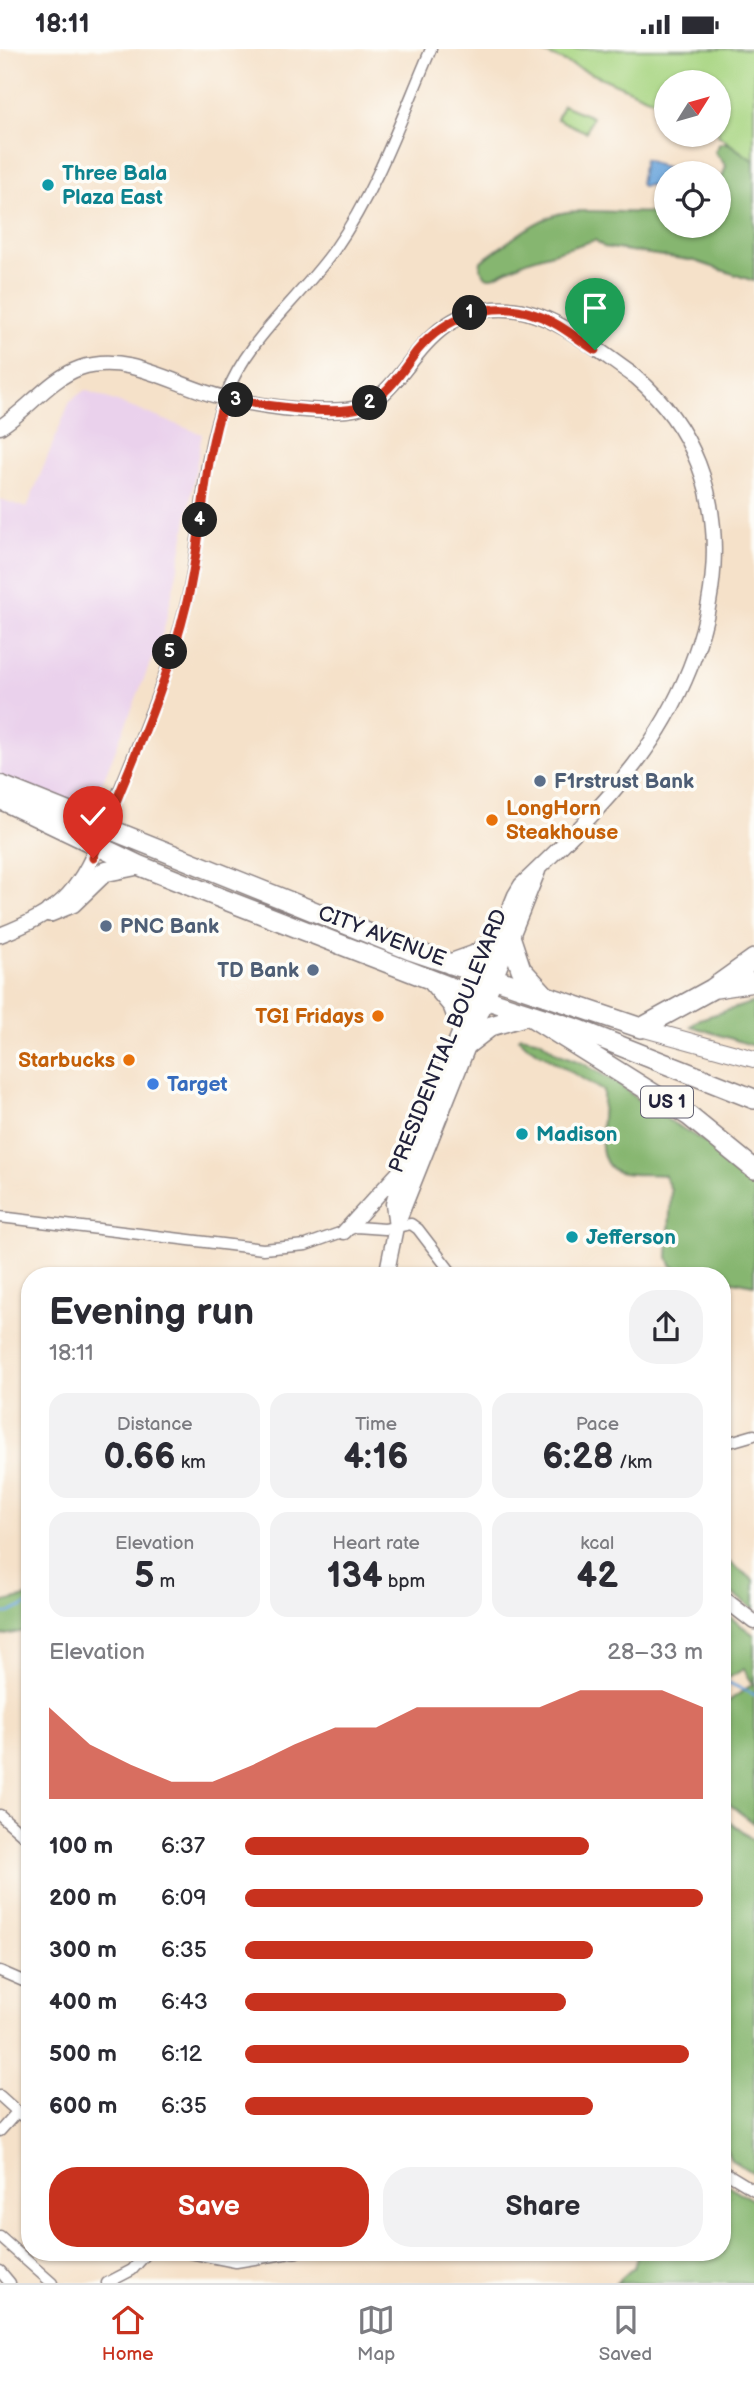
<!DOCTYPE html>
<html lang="en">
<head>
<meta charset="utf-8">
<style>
  :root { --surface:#fff; --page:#f2f2f3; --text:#2b2b33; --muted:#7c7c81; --line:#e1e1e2; --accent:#c8321e }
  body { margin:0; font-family:"Balsamiq Sans",sans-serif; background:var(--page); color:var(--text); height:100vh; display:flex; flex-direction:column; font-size:26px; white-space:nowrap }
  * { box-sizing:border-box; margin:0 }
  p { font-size:23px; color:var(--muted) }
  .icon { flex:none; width:38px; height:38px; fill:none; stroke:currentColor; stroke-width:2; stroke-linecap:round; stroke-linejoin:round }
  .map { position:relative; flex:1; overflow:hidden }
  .panel { position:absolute; left:21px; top:1218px; width:710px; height:994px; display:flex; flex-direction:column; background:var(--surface); border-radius:28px; box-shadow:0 2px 5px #0004 }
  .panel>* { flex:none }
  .needle { width:46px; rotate:53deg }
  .controls { position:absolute; left:654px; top:21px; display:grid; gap:14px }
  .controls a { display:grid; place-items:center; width:77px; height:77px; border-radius:50%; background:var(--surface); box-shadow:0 2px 5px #0004; font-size:35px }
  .pin { position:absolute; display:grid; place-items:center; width:60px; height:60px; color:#fff; margin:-72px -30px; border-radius:50% 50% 50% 0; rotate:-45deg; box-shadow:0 0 7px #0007 }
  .pin .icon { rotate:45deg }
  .km { position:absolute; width:35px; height:35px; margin:-18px; border-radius:50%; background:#222; color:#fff; font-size:19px; line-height:35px; text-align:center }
  .round { display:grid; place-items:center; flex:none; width:74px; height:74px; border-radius:28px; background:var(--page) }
  .head { display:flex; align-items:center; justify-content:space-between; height:119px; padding:0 28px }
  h1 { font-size:38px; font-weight:800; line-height:52px }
  .figures { display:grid; grid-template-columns:repeat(3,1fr); gap:10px; height:119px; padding:7px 28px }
  .figures div { display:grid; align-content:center; border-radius:18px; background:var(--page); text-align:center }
  .figures b { font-size:35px; font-weight:800 }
  .figures small { font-size:19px; font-weight:400 }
  .figures p { font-size:19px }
  .chart { height:196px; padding:14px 28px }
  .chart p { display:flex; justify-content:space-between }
  .chart svg { width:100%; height:126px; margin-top:7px; fill:var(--accent); opacity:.7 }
  .action { display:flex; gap:14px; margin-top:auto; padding:14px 28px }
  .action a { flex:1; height:80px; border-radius:28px; background:var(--accent); color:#fff; font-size:28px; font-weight:800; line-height:80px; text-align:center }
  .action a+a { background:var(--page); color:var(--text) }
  ul { padding:0 28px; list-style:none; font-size:23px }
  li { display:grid; grid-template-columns:112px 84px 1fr; align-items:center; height:52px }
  li i { height:18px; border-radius:9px; background:var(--accent) }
  .status { display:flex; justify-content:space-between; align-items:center; height:49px; padding:0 35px; background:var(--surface); direction:ltr }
  .status svg { height:19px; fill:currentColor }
  .dock { display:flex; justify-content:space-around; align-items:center; height:98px; border-top:2px solid var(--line); background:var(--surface); font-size:19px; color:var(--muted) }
  .dock a { display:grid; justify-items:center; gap:4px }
  .dock .active { color:var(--accent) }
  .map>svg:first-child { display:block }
</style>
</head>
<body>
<div class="status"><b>18:11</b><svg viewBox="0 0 49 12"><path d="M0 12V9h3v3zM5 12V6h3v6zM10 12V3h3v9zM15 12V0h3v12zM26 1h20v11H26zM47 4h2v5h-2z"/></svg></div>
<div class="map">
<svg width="754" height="2234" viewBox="0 0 754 2234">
  <rect width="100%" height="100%" fill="#fdfcf7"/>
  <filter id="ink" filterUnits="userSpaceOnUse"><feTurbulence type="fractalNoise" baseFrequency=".0143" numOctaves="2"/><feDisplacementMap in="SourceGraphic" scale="14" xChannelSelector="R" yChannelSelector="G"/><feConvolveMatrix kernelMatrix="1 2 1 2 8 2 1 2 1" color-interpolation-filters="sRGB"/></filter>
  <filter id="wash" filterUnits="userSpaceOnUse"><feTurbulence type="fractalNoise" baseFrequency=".00686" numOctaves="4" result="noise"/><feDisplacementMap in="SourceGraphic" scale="28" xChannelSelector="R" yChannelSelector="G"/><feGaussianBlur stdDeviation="1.57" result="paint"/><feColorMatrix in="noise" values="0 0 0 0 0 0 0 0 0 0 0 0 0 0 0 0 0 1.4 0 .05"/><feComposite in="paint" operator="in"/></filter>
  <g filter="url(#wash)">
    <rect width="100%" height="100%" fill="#f5e1c9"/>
    <!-- built -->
    <path fill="#ead1ec" d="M 85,341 L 202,385 L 180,510 L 164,580 L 90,764 L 0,728 L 0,450 L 27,459 L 70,352 Z"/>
    <!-- green -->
    <path fill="#a8d582" stroke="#657c5e" stroke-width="2" d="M 535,0 L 754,0 L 754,113 L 718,86 L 719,33 L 667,33 L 667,57 Z
      M 563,56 L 592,68 L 586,83 L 557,70 Z"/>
    <!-- forest -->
    <path fill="#86b670" stroke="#546c56" stroke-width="2" d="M 720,94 L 728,94 L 754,112 L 754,232 L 695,212 L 604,198 L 595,191 L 526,212 L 493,228 L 486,228 L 480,219 L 481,212 C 506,196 537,167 567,163 C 599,159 634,167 666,162 L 667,177 L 719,177 L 719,137 L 726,117 L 715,103 Z
      M 754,953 L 754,997 L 691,977 L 700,970 Z
      M 521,987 L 540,991 L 557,1004 L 582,1014 L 622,1037 L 645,1057 L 710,1096 L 754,1133 L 754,1236 L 723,1230 L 723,1227 L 679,1221 L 671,1216 L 668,1208 L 671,1141 L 664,1126 C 649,1124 633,1127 619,1123 C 591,1116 605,1062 603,1042 L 526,996 L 519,989 Z
      M 723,1509 L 754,1531 L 754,1560 L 723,1538 Z
      M 30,1547 L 30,1581 L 0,1587 L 0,1554 Z
      M 723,1563 L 754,1586 L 754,1775 L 723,1750 L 723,1656 L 753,1635 L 744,1620 L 723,1632 Z
      M 723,1767 L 754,1792 L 754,2124 L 731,2111 C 720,2092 731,2082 723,2059 Z
      M 723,2133 L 754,2152 L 754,2234 L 616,2234 L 634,2218 L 639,2203 L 723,2203 Z"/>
    <!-- water -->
    <path fill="#6ba5db" stroke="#46648b" stroke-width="2" d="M 644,110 L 668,120 L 662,130 L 666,139 L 659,143 L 651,136 L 642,137 L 640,135 Z"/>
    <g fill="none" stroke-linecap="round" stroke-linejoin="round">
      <!-- stream -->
      <path stroke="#6ba5db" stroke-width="2.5" d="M 0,1564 L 9,1564 L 30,1554
        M 723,1631 L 754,1646"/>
    </g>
  </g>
  <g filter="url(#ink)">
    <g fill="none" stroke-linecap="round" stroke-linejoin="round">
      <defs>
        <path id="street" d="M 104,779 C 133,705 167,632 186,555 C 203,487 199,413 225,348 C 248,288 299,251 335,200 C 377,140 402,67 431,0
          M 0,1168 L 263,1200 L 306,1196 L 356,1178 L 385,1180 L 411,1175 L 418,1180 L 454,1227
          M 723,1395 L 754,1386
          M 0,1766 L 30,1792
          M 0,1922 L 30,1935
          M 0,2047 L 30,2074
          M 0,2082 L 17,2063
          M 723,2122 L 754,2141
          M 0,2188 L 52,2234
          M 185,2203 L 236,2213 L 297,2203
          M 0,2222 L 10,2234
          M 107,2234 L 132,2221 L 148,2203"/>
        <path id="secondary" d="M 0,378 C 28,361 49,330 80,319 C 127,303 176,337 221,348 C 257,357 309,364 346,361 C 410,357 412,255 508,260 C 555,263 599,303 636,328 C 754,429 725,598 635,715 C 601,760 561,798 521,836 L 515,846 L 399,1133 L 393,1155 L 396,1178
          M 0,886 C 56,864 78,847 100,790
          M 344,1183 L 399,1123
          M 386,1227 L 396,1178 L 538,822
          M 723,1549 L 754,1573"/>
        <path id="primary" d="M 641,979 L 754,1010"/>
        <path id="highway" d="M 0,736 L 410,901 L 641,979 L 712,940 L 754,910
          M 0,750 L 138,816 L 218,848 L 463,943 L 580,981 L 754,1050
          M 50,863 L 72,854 L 104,823 L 138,816
          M 511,890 L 521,920 L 544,945
          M 450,915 L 475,906 L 496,891
          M 433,933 L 453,957 L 461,978
          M 716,939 L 754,933
          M 469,994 L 491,977 L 528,966 L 689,1067 L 754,1120"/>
      </defs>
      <!-- street casing -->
      <use href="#street" stroke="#8c8282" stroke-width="13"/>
      <!-- secondary casing -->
      <use href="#secondary" stroke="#8c8282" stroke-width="17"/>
      <!-- primary casing -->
      <use href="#primary" stroke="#8c8282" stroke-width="18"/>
      <!-- highway casing -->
      <use href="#highway" stroke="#8c8282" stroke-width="22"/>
      <!-- street -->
      <use href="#street" stroke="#fff" stroke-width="10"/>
      <!-- secondary -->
      <use href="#secondary" stroke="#fff" stroke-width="14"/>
      <!-- primary -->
      <use href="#primary" stroke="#fff" stroke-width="16"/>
      <!-- highway -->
      <use href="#highway" stroke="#fff" stroke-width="19"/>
    </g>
  </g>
  <g fill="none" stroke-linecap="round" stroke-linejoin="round" filter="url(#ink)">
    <defs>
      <path id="route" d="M 93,809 C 126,726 166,641 187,553 C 203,486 202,415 225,349 C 255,355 334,368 362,358 C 387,348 402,322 417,302 C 446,267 492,250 536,266 C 558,273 576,289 595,301"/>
    </defs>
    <!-- route casing -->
    <use href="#route" stroke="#fff" stroke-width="14"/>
    <!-- route -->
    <use href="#route" stroke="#c8321e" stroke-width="9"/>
  </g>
  <!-- markers -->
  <g fill="#0f9aa8" stroke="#fdfcf7" stroke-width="2.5">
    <circle cx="48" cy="136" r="7"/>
    <circle cx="522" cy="1085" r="7"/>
    <circle cx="572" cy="1188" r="7"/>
  </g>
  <g fill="#5c6f8a" stroke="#fdfcf7" stroke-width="2.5">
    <circle cx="540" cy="732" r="7"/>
    <circle cx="106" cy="877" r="7"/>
    <circle cx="313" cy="921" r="7"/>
  </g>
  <g fill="#e8710a" stroke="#fdfcf7" stroke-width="2.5">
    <circle cx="492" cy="771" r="7"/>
    <circle cx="378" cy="967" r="7"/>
    <circle cx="129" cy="1011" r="7"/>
  </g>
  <circle fill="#3f7fe0" stroke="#fdfcf7" stroke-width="2.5" cx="153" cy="1035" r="7"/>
  <g text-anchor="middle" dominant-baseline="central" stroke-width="7" stroke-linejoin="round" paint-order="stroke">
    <!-- shield labels -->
    <rect fill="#fdfcf7" stroke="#646373" stroke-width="2" x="641" y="1037.5" width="52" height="31" rx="5"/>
    <g font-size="19" font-weight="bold" fill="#22223b">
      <text x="667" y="1053">US 1</text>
    </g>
    <!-- culture labels -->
    <g font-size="21" font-weight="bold" fill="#0d838f" stroke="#fdfcf7" text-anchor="start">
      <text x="62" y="124">Three Bala<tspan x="62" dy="24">Plaza East</tspan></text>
      <text x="536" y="1085">Madison</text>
      <text x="586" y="1188">Jefferson</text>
    </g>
    <!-- service labels -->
    <g font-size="21" font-weight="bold" fill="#4e5e75" stroke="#fdfcf7" text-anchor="start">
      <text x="554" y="732">F1rstrust Bank</text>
      <text x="120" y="877">PNC Bank</text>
      <text x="299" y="921" text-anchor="end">TD Bank</text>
    </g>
    <!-- food labels -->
    <g font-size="21" font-weight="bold" fill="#c56008" stroke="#fdfcf7" text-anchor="end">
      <text x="506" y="759" text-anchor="start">LongHorn<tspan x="506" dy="24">Steakhouse</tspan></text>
      <text x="364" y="967">TGI Fridays</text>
      <text x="115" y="1011">Starbucks</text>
    </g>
    <!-- street labels -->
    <g font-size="21" fill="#22223b" stroke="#fdfcf7">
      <text transform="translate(382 887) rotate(21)">CITY AVENUE</text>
      <text transform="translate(448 992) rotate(-68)">PRESIDENTIAL BOULEVARD</text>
    </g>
    <!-- shop labels -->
    <g font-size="21" font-weight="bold" fill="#366cbe" stroke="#fdfcf7" text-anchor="start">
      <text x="167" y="1035">Target</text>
    </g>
  </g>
</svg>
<div class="controls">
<a><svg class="needle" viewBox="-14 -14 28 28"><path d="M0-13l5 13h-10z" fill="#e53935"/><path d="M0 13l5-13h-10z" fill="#7c7c81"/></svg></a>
<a><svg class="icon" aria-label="locate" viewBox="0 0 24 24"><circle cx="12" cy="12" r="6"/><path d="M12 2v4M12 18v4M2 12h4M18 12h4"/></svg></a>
</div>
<div class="pin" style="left:595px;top:301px;background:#1e9e55"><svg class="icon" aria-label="arrive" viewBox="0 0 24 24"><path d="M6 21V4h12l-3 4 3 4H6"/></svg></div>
<div class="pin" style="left:93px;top:809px;background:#d93025"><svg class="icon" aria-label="check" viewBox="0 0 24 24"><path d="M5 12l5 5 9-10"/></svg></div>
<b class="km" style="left:470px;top:264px">1</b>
<b class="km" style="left:370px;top:354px">2</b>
<b class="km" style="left:236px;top:351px">3</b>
<b class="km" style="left:200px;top:471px">4</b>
<b class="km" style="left:170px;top:603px">5</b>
<section class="panel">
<div class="head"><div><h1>Evening run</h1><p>18:11</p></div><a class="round"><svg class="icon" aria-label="share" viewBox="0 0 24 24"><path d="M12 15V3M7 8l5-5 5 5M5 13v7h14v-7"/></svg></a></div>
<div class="figures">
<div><p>Distance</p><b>0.66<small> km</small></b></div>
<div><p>Time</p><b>4:16</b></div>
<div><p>Pace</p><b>6:28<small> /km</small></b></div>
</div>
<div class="figures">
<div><p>Elevation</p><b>5<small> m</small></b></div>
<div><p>Heart rate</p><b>134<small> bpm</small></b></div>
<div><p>kcal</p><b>42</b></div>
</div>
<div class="chart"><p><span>Elevation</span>28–33 m</p>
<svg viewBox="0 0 160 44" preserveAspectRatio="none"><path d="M0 44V12L10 25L20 32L30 38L40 38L50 32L60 25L70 19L80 19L90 12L100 12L110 12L120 12L130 6L140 6L150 6L160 12V44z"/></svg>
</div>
<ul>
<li><b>100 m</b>6:37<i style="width:75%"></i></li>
<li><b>200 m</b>6:09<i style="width:100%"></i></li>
<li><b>300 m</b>6:35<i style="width:76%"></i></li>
<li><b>400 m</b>6:43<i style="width:70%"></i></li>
<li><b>500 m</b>6:12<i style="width:97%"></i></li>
<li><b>600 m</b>6:35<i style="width:76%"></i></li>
</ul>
<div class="action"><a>Save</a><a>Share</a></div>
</section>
</div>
<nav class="dock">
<a class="active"><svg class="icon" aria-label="home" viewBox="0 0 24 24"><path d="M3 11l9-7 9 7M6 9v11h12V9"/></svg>Home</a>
<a><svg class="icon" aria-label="map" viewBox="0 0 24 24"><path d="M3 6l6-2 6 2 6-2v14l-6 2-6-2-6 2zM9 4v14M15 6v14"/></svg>Map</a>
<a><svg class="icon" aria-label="saved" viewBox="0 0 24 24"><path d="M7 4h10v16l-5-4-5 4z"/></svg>Saved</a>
</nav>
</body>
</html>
